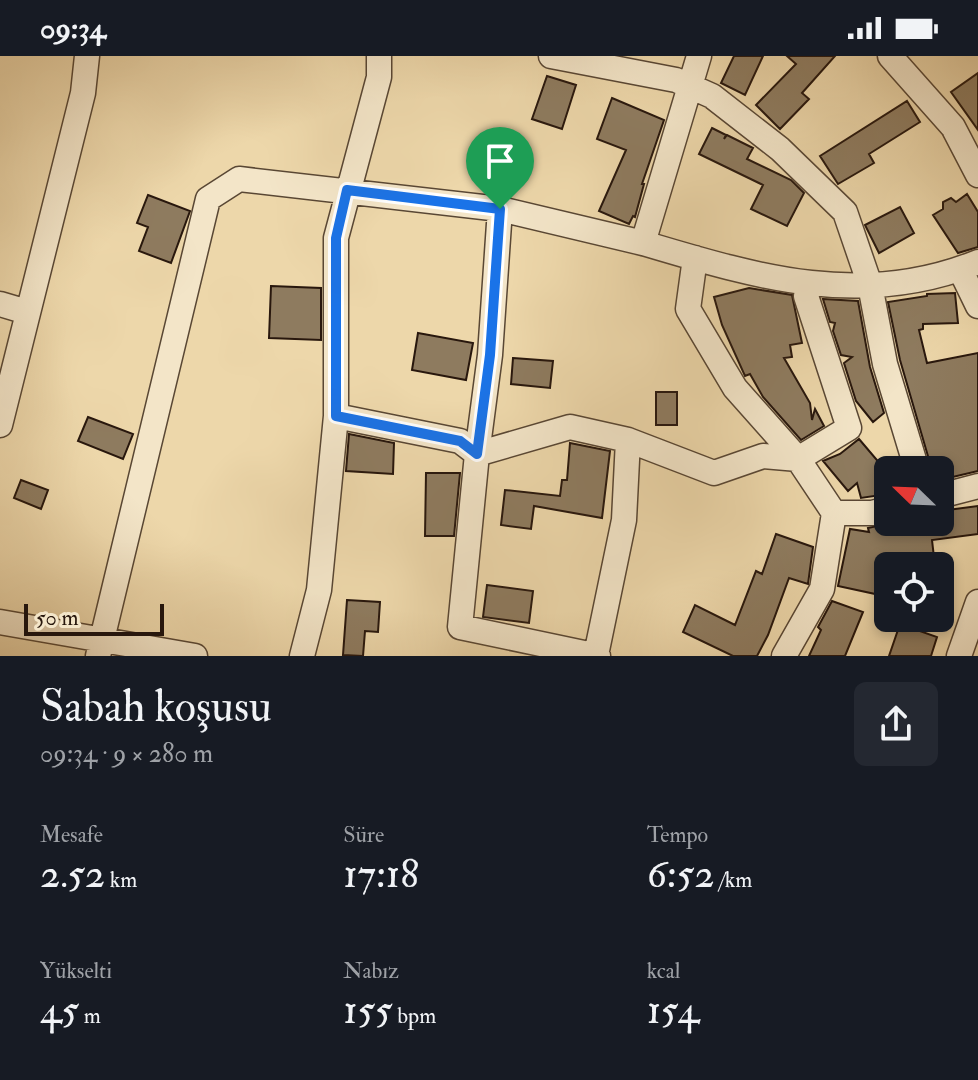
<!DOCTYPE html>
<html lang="tr">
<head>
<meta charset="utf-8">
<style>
  :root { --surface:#171b24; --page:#242831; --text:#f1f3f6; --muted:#9ea1a6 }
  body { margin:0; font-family:"IM FELL Double Pica",serif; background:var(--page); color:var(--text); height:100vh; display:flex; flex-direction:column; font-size:30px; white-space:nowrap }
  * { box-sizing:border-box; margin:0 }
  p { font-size:26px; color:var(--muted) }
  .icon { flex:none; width:44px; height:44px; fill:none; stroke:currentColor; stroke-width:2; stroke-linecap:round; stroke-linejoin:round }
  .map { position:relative; height:600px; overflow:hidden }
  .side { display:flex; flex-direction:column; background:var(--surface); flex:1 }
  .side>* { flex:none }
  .needle { width:52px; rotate:293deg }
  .tools { position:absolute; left:874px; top:400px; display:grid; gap:16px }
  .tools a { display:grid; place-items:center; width:80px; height:80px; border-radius:12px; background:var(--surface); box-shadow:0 4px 12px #0003; font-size:40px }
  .scale { position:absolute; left:24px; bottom:20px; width:140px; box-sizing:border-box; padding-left:8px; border:4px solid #28170d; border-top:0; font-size:22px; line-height:28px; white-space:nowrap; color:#28170d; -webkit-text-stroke:6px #f3e5c8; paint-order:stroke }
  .pin { position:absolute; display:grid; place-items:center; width:68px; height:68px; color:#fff; margin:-82px -34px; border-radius:50% 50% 50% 0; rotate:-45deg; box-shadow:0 0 8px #0007 }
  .pin .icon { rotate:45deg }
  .round { display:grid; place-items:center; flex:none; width:84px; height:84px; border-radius:12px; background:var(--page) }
  .headline { display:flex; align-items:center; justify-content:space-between; height:136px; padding:0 40px }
  h1 { font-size:44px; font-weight:600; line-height:60px }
  .figures { display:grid; grid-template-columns:repeat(3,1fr); gap:12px; height:136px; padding:8px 40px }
  .figures div { display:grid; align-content:center }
  .figures b { font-size:40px; font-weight:600 }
  .figures small { font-size:22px; font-weight:400 }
  .figures p { font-size:22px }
  .status { display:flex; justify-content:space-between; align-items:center; height:56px; padding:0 40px; background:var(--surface); direction:ltr }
  .status svg { height:22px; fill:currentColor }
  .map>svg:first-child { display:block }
</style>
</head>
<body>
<div class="status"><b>09:34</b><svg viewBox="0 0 49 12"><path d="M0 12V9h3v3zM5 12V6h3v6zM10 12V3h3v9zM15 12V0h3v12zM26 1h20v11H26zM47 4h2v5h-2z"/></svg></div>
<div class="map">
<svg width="978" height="600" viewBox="0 0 978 600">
  <rect width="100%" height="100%" fill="#edd7aa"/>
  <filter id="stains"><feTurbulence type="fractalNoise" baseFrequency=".0025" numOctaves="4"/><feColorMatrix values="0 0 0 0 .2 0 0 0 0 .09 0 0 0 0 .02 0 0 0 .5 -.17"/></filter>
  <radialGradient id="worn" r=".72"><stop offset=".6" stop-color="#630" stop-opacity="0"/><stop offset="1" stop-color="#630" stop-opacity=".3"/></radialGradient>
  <!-- building -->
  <path fill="#8e7b5f" stroke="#28170d" stroke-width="2" d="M 734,0 L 763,0 L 745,39 L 721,27 Z
    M 787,0 L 835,0 L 802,37 L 809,43 L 780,73 L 756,49 L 796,8 Z
    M 978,17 L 978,74 L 951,36 Z
    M 547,20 L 576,29 L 562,73 L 532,63 Z
    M 612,42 L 664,64 L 642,128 L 644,128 L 635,161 L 633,160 L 629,168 L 599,155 L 626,94 L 597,83 Z
    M 907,45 L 920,66 L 869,98 L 874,107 L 838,128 L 820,100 Z
    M 712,72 L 726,79 L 724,83 L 727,79 L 753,92 L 747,103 L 791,124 L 804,137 L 787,170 L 751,153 L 763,129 L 699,98 Z
    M 967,138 L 978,156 L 978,191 L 958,197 L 933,159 L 943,153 L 943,146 L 951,142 L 956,146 Z
    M 148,139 L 190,155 L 171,207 L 139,195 L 148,171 L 137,167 Z
    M 900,151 L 914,177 L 879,197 L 865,169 Z
    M 271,230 L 321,232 L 321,284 L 269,282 Z
    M 749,232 L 792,239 L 802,287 L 790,289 L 792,301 L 784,302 L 810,347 L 812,364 L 815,353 L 824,370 L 801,384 L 763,341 L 750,318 L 745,320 L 722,269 L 714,241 Z
    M 955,237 L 958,267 L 923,268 L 923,273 L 919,274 L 927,307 L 978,297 L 978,415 L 940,424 L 940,414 L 932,414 L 900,304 L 888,246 L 927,240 L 927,238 Z
    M 823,243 L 858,245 L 870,311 L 884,357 L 873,366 L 856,345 L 844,307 L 852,301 L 841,299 L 833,275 L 835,267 L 830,266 Z
    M 418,277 L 473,287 L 466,324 L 412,314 Z
    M 513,302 L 553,305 L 550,332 L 511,328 Z
    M 656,336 L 677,336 L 677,369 L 656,369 Z
    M 88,361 L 133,378 L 123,403 L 78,385 Z
    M 349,378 L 394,387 L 393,418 L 346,415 Z
    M 859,383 L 888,417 L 888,438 L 861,442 L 857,427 L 848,435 L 823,405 L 840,398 Z
    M 570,387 L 610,395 L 602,462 L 534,450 L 531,473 L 501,469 L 505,434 L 560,440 L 562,424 L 567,424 Z
    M 426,417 L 460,417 L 454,480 L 425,480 Z
    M 21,424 L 48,434 L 41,453 L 14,442 Z
    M 978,450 L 978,478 L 932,484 L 935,510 L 888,510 L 888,523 L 880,539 L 838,530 L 850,473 L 869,476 L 868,472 L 895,466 L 940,466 L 940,455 Z
    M 776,478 L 813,491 L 808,528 L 789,522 L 768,579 L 757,600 L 733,600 L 683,576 L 695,549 L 735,569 L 756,515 L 762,518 Z
    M 487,529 L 533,535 L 529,567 L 483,561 Z
    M 347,544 L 380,546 L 378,576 L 365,575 L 363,600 L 343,599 Z
    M 832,545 L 863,556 L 845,600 L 809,600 L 821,574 L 818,571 Z
    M 900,568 L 937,581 L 931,600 L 889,600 Z"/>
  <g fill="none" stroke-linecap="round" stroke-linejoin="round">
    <defs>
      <path id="minor" d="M 551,0 L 676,24 L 712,40 L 780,93 L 845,156 L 870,229 L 885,308 L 917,414
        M 699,0 L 643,187 C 757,221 862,253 978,206
        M 890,0 L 953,71 L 978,119
        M 500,153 L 490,299 L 477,398 L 460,571 L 598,600
        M 695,202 L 688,253 L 735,332 L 798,403 L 834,457 L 822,533 L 784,600
        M 960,213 L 978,250
        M 0,248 L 27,256
        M 336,360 L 460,385 L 477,398 L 570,371 L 628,384 L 714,417 L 763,400 L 798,403 L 849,372 L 806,240 L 811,228
        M 0,369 L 83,37 L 87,0
        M 940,440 L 978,430
        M 834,457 L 872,457 L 888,453
        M 0,566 L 195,600
        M 596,599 L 624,464 L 628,384
        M 98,600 L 208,143 L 239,123 L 500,153 L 643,187
        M 302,600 L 319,534 L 336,360 L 336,182 L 379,21 L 379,0
        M 959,600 L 978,546"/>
    </defs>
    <!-- minor casing -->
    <use href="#minor" stroke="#594734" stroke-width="27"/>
    <!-- minor -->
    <use href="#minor" stroke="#f3e5c8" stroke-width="24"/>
  </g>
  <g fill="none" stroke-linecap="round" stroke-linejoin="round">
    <defs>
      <path id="route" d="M 347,134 L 500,153 L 490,299 L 477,398 L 460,385 L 336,360 L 336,182 Z"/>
    </defs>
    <!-- route casing -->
    <use href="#route" stroke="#fff" stroke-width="16"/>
    <!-- route -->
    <use href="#route" stroke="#1a73e8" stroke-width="10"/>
  </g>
  <rect width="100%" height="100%" filter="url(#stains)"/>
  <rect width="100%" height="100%" fill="url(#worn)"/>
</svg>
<div class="tools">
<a><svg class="needle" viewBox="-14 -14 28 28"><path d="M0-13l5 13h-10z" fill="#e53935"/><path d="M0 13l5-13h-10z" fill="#9ea1a6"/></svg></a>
<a><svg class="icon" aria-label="locate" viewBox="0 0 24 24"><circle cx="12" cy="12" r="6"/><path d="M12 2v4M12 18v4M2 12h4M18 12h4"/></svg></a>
</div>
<div class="scale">50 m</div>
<div class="pin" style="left:500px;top:153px;background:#1e9e55"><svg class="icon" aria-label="arrive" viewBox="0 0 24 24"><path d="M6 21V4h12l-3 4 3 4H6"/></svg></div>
</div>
<section class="side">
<div class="headline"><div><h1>Sabah koşusu</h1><p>09:34 · 9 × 280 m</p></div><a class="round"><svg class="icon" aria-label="share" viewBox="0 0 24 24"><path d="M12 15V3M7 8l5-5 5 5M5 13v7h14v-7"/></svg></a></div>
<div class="figures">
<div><p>Mesafe</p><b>2.52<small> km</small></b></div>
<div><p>Süre</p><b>17:18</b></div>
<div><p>Tempo</p><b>6:52<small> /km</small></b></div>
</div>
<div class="figures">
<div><p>Yükselti</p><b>45<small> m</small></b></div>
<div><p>Nabız</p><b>155<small> bpm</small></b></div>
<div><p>kcal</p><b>154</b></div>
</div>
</section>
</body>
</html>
